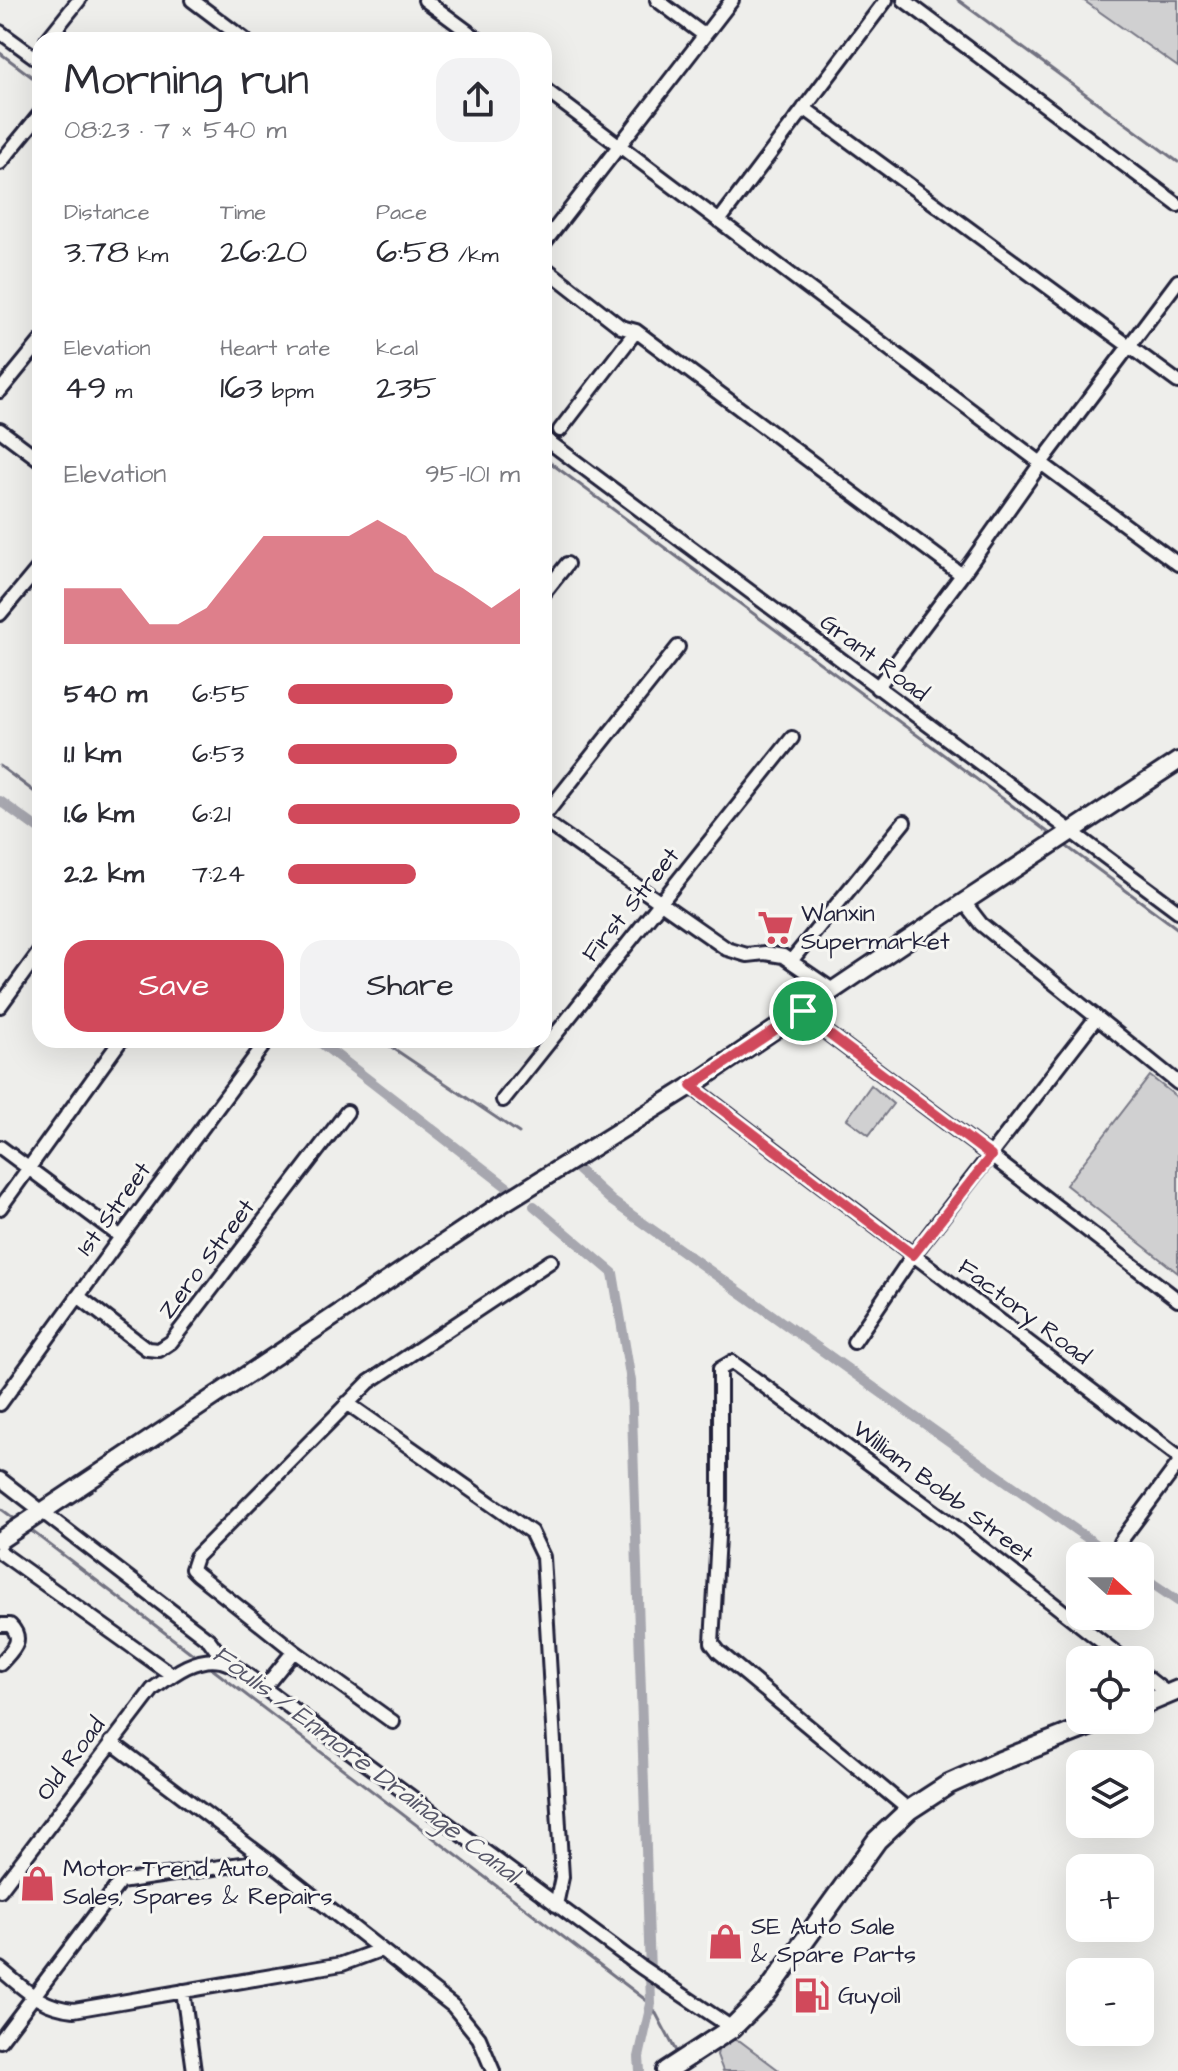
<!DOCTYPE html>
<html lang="en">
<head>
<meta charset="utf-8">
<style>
  :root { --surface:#fff; --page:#f2f2f3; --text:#2b2b33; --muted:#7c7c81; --accent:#d1495b }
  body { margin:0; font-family:"Architects Daughter",sans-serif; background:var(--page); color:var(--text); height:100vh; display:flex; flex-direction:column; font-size:30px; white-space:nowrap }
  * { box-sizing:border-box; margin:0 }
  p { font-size:26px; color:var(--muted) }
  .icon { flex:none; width:44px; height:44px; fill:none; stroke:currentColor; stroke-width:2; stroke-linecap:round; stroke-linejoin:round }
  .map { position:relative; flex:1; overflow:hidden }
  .details { position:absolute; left:32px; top:32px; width:520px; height:1016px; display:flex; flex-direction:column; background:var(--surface); border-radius:24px; box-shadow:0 8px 32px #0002 }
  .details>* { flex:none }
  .needle { width:52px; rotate:111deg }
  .fabs { position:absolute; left:1066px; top:1542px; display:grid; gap:16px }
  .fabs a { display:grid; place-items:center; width:88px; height:88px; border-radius:16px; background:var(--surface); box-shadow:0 8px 32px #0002; font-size:40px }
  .pin { position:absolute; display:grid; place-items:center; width:68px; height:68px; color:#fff; margin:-34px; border:4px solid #fff; border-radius:50%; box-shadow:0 2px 8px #0007 }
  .round { display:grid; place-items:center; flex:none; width:84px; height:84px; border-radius:24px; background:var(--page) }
  .summary { display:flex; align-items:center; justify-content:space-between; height:136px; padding:0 32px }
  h1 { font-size:44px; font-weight:600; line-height:60px }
  .figures { display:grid; grid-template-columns:repeat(3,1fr); gap:12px; height:136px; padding:8px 32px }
  .figures div { display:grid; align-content:center }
  .figures b { font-size:34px; font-weight:600 }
  .figures small { font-size:22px; font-weight:400 }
  .figures p { font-size:22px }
  .chart { height:224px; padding:16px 32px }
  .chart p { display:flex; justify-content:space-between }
  .chart svg { width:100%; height:144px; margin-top:8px; fill:var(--accent); opacity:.7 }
  .cta { display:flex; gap:16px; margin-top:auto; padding:16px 32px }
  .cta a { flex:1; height:92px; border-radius:24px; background:var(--accent); color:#fff; font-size:32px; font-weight:600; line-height:92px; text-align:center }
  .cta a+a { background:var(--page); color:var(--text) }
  ul { padding:0 32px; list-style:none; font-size:26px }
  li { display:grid; grid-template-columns:128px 96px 1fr; align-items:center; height:60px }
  li i { height:20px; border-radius:10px; background:var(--accent) }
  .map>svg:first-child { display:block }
</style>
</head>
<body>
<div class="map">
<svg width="1178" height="2071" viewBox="0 0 1178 2071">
  <rect width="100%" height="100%" fill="#eeeeeb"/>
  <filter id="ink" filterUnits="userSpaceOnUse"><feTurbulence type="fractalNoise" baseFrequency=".0125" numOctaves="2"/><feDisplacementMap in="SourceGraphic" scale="16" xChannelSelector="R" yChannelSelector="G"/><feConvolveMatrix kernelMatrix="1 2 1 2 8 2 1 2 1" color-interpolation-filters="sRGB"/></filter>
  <g filter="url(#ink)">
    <!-- green -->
    <path fill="#d0d0d1" stroke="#797986" stroke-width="2" d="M 1083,0 L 1178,0 L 1178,67 Z
      M 1150,1076 L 1178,1098 L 1178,1273 L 1066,1185 Z
      M 871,1085 L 893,1104 L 869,1135 L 847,1119 Z
      M 729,2039 L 740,2041 L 780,2071 L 723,2071 L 717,2055 L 719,2046 Z"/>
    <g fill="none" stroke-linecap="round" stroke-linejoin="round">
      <!-- stream -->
      <path stroke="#727281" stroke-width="3" d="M 958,0 L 1178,162
        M 0,53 L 40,83
        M 544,458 L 1053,836
        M 0,766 L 40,796
        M 1062,843 L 1178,929
        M 381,1040 L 519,1133
        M 0,1508 L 16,1520
        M 29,1529 L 198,1658
        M 207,1665 L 651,2004 L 678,2055"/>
      <!-- canal -->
      <path stroke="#a7a7af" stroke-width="10" d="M 0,801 L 40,830
        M 317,1040 L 511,1190
        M 578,1170 L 612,1201 L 946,1439 L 1113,1556
        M 534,1206 L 613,1273 L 631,1381 L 651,2004 L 639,2057 L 640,2071
        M 1140,1575 L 1178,1601"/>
      <defs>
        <path id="minor" d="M 192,0 L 245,40
          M 425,0 L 479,40
          M 657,0 L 704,35
          M 904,0 L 1178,205
          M 0,32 L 40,61
          M 47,40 L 79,0
          M 544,89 L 1041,463 L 1178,564
          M 804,108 L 1178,382
          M 0,163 L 40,114
          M 719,221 L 886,0
          M 544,243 L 732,0
          M 544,267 L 621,327 L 636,331 L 962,575
          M 0,391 L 40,342
          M 0,430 L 40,460
          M 560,430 L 636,331
          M 544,438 L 1178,911
          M 544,593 L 567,564
          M 0,614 L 40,566
          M 877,688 L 962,575 L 1041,463 L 1178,281
          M 544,816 L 678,647
          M 544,821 L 727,949 L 747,955 L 765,953 L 783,956 L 834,991
          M 964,902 L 981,924 L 1178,1083
          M 791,961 L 904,822
          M 0,1006 L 40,951
          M 803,1011 L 822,1029 L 991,1156 L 1178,1300
          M 691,1086 L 1178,1456
          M 503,1100 L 792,738
          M 0,1147 L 121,1237
          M 0,1208 L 121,1040
          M 78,1296 L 147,1349 L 159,1350 L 171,1342 L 347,1112
          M 854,1342 L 913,1255 L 1096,1018
          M 347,1403 L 531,1532 L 543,1557 L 562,1877 L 556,1905
          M 0,1404 L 121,1237 L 266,1042
          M 0,1479 L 209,1640 L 225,1662
          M 1120,1542 L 1178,1464
          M 0,1552 L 172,1675
          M 0,1625 L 10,1625 C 26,1641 11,1651 0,1664
          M 294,1651 L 393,1722
          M 1140,1672 L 1168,1694
          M 264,1688 L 294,1651 L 197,1574 L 192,1569 L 196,1557 L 369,1382 L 551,1261
          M 111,1742 L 267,1860 L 453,2006 L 479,2038 L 493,2071
          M 909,1810 L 719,1652 L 712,1643 L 720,1501 L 720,1369 L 732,1362 L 954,1526 L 1125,1660
          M 0,1890 L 153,1689 C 172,1675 195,1656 221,1661 C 237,1665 252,1679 264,1688 L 641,1967 L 732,2028
          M 0,1969 C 25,1989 40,2007 74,2010 L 342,1964 L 380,1950
          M 183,1991 L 194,2071
          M 0,2041 L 120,1882 L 267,1860"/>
        <path id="secondary" d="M 0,1540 L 502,1204 L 691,1086 L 964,902 L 1178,761"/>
        <path id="primary" d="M 1140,1706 L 1178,1690
          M 666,2071 L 732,2028 L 767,1993 L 877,1840 L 909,1810 L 949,1784 L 998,1762 L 1104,1720"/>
      </defs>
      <!-- minor casing -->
      <use href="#minor" stroke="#22223b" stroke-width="18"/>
      <!-- secondary casing -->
      <use href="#secondary" stroke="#22223b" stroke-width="22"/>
      <!-- primary casing -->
      <use href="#primary" stroke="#22223b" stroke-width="24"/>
      <!-- minor -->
      <use href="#minor" stroke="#f6f6f2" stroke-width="12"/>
      <!-- secondary -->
      <use href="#secondary" stroke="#f6f6f2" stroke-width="16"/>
      <!-- primary -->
      <use href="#primary" stroke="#f6f6f2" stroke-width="18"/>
    </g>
  </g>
  <g fill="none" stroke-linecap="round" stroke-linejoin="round" filter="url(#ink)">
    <defs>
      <path id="route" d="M 803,1011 L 822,1029 L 991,1156 L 913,1255 L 691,1086 Z"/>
    </defs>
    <!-- route casing -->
    <use href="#route" stroke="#fff" stroke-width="16"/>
    <!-- route -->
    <use href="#route" stroke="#d1495b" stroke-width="10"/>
  </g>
  <!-- icons -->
  <defs>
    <symbol id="supermarket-bare" viewBox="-9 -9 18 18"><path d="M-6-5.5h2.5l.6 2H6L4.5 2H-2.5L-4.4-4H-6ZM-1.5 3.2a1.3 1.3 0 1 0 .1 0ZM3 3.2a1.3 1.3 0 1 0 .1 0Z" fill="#d1495b" stroke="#f6f6f2" stroke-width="2.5" paint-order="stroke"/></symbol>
    <symbol id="shop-bare" viewBox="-9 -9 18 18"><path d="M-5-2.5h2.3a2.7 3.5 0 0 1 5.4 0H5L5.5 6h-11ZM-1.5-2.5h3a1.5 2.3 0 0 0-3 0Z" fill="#d1495b" stroke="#f6f6f2" stroke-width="2.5" paint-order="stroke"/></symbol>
    <symbol id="fuel-bare" viewBox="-9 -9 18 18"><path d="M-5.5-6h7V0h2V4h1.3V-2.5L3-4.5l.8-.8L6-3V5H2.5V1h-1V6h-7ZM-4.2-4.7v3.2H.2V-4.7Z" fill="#d1495b" stroke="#f6f6f2" stroke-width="2.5" paint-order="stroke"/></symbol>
  </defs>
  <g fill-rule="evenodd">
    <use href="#supermarket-bare" x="750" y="902" width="51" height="51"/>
    <use href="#shop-bare" x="12" y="1858" width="51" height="51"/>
    <use href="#shop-bare" x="700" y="1916" width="51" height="51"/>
    <use href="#fuel-bare" x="786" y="1970" width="51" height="51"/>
  </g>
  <g text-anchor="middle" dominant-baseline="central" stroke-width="6" stroke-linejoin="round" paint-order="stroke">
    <!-- street labels -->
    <g font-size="24" fill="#22223b" stroke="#f6f6f2">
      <text transform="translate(874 658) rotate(37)">Grant Road</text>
      <text transform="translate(631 905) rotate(-51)">First Street</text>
      <text transform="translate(114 1209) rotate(-54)">1st Street</text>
      <text transform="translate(207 1259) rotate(-53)">Zero Street</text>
      <text transform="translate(1024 1312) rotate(37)">Factory Road</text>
      <text transform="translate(943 1492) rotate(37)">William Bobb Street</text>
      <text transform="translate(71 1759) rotate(-53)">Old Road</text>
    </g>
    <!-- poi labels -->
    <g font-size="24" fill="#22223b" stroke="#f6f6f2" text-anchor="start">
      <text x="801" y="914">Wanxin<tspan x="801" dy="28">Supermarket</tspan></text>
      <text x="63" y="1869">Motor Trend Auto<tspan x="63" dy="28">Sales, Spares &amp; Repairs</tspan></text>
      <text x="751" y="1927">SE Auto Sale<tspan x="751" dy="28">&amp; Spare Parts</tspan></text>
      <text x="838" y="1996">Guyoil</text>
    </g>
    <!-- water labels -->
    <g font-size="26" font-style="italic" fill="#575769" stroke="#f6f6f2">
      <text transform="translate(366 1764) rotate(37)">Foulis / Enmore Drainage Canal</text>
    </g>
  </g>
</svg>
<div class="fabs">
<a><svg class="needle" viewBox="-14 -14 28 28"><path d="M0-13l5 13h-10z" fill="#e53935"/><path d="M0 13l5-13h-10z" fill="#7c7c81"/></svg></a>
<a><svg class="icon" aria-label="locate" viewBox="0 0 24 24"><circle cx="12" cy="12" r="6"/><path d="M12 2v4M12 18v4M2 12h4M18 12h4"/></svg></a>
<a><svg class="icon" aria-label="layers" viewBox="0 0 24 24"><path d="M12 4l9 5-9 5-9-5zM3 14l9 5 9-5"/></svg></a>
<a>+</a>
<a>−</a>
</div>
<div class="pin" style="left:803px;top:1011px;background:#1e9e55"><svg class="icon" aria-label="arrive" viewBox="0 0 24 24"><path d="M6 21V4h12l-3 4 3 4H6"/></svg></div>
<section class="details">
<div class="summary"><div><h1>Morning run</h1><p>08:23 · 7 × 540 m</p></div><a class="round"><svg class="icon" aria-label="share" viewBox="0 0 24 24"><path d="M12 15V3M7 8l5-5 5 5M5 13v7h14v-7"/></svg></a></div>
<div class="figures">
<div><p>Distance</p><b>3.78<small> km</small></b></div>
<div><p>Time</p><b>26:20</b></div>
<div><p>Pace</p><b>6:58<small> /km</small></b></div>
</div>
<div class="figures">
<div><p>Elevation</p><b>49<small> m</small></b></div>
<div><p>Heart rate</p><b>163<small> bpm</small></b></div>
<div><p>kcal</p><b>235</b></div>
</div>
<div class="chart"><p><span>Elevation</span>95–101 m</p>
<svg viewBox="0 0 160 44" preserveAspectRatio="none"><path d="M0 44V27L10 27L20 27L30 38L40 38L50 33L60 22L70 11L80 11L90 11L100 11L110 6L120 11L130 22L140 27L150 33L160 27V44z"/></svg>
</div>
<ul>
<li><b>540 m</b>6:55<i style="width:71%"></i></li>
<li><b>1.1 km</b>6:53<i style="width:73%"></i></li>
<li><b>1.6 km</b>6:21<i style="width:100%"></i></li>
<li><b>2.2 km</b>7:24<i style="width:55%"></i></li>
</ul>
<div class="cta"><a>Save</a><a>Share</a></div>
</section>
</div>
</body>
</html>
